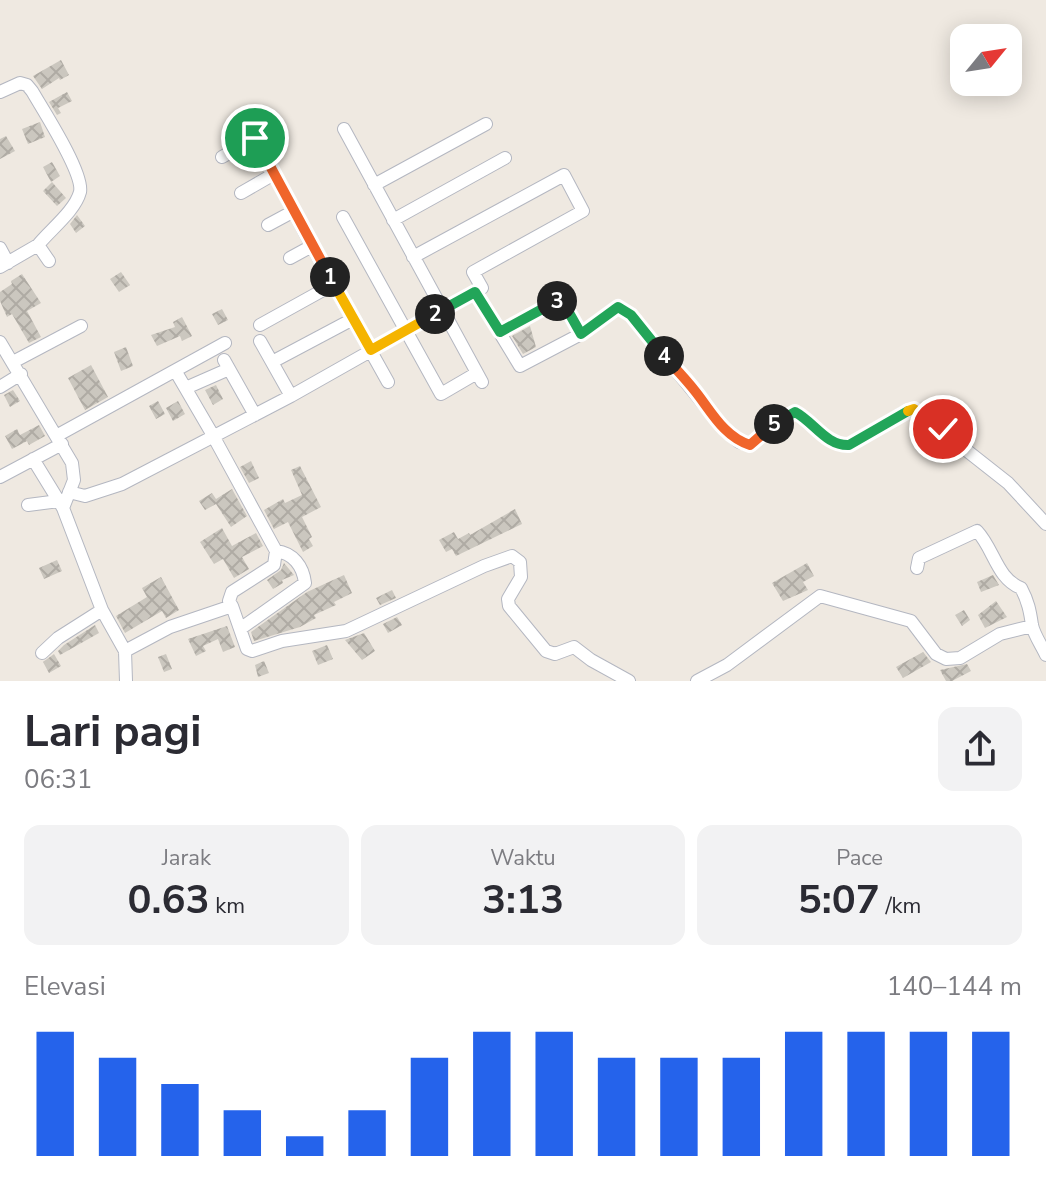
<!DOCTYPE html>
<html lang="id">
<head>
<meta charset="utf-8">
<style>
  :root { --surface:#fff; --page:#f2f2f3; --text:#2b2b33; --muted:#7c7c81; --accent:#2563eb }
  body { margin:0; font-family:"Nunito Sans",sans-serif; background:var(--page); color:var(--text); height:100vh; display:flex; flex-direction:column; font-size:30px; white-space:nowrap }
  * { box-sizing:border-box; margin:0 }
  p { font-size:26px; color:var(--muted) }
  .icon { flex:none; width:44px; height:44px; fill:none; stroke:currentColor; stroke-width:2; stroke-linecap:round; stroke-linejoin:round }
  .map { position:relative; height:681px; overflow:hidden }
  .side { display:flex; flex-direction:column; background:var(--surface); flex:1 }
  .side>* { flex:none }
  .needle { width:52px; rotate:60deg }
  .tools { position:absolute; left:950px; top:24px; display:grid; gap:16px }
  .tools a { display:grid; place-items:center; width:72px; height:72px; border-radius:16px; background:var(--surface); box-shadow:0 4px 20px #0003; font-size:40px }
  .pin { position:absolute; display:grid; place-items:center; width:68px; height:68px; color:#fff; margin:-34px; border:4px solid #fff; border-radius:50%; box-shadow:0 2px 8px #0007 }
  .km { position:absolute; width:40px; height:40px; margin:-20px; border-radius:50%; background:#222; color:#fff; font-size:22px; line-height:40px; text-align:center }
  .round { display:grid; place-items:center; flex:none; width:84px; height:84px; border-radius:16px; background:var(--page) }
  .summary { display:flex; align-items:center; justify-content:space-between; height:136px; padding:0 24px }
  h1 { font-size:44px; font-weight:700; line-height:60px }
  .figures { display:grid; grid-template-columns:repeat(3,1fr); gap:12px; height:136px; padding:8px 24px }
  .figures div { display:grid; align-content:center; border-radius:16px; background:var(--page); text-align:center }
  .figures b { font-size:40px; font-weight:700 }
  .figures small { font-size:22px; font-weight:400 }
  .figures p { font-size:22px }
  .chart { height:224px; padding:16px 24px }
  .chart p { display:flex; justify-content:space-between }
  .chart svg { width:100%; height:144px; margin-top:8px; stroke:var(--accent); stroke-width:6 }
  .map>svg:first-child { display:block }
</style>
</head>
<body>
<div class="map">
<svg width="1046" height="681" viewBox="0 0 1046 681">
  <defs>
    <pattern id="building-cross-hatch" width="8" height="8" patternUnits="userSpaceOnUse" patternTransform="scale(2)"><rect width="8" height="8" fill="#cbc7bf"/><path d="M0 0l8 8M0 8l8-8" fill="none" stroke="#afaba4"/></pattern>
  </defs>
  <rect width="100%" height="100%" fill="#efe9e1"/>
  <!-- building -->
  <path fill="url(#building-cross-hatch)" d="M 61,60 L 69,75 L 60,80 L 59,78 L 42,89 L 33,76 Z
    M 67,92 L 72,101 L 58,108 L 61,113 L 57,115 L 49,102 Z
    M 40,122 L 45,137 L 28,144 L 22,129 Z
    M 6,136 L 15,151 L 0,159 L 0,139 Z
    M 52,162 L 60,176 L 51,182 L 43,167 Z
    M 52,182 L 66,198 L 57,206 L 43,191 Z
    M 77,215 L 85,226 L 76,233 L 70,224 Z
    M 121,272 L 130,285 L 119,292 L 110,279 Z
    M 22,274 L 41,303 L 27,311 L 41,337 L 29,343 L 12,314 L 7,317 L 0,301 L 0,292 L 12,284 L 11,281 Z
    M 222,309 L 228,320 L 218,325 L 212,314 Z
    M 182,317 L 192,336 L 182,341 L 180,336 L 157,346 L 151,335 L 175,327 L 173,322 Z
    M 530,326 L 536,347 L 523,354 L 512,336 Z
    M 126,347 L 133,366 L 121,371 L 114,352 Z
    M 91,365 L 108,397 L 85,410 L 68,378 Z
    M 216,385 L 223,399 L 213,405 L 205,390 Z
    M 13,390 L 20,401 L 10,407 L 4,395 Z
    M 158,401 L 165,414 L 156,419 L 149,406 Z
    M 178,401 L 185,414 L 173,421 L 166,408 Z
    M 39,425 L 45,436 L 29,445 L 27,441 L 12,449 L 5,436 L 17,429 L 20,435 Z
    M 251,461 L 259,478 L 249,483 L 240,467 Z
    M 300,466 L 321,507 L 302,517 L 312,537 L 309,539 L 313,546 L 303,552 L 288,522 L 274,529 L 264,510 L 283,499 L 285,503 L 302,495 L 291,470 Z
    M 232,489 L 247,516 L 231,527 L 216,504 L 205,510 L 199,501 L 212,493 L 216,499 Z
    M 515,509 L 522,524 L 456,556 L 452,549 L 446,552 L 439,540 L 454,532 L 458,539 L 469,533 L 470,535 Z
    M 222,528 L 232,546 L 256,533 L 263,546 L 242,557 L 249,569 L 234,578 L 223,559 L 214,564 L 200,542 Z
    M 57,560 L 62,571 L 44,579 L 39,568 Z
    M 284,563 L 294,575 L 282,580 L 283,583 L 273,589 L 267,580 L 281,570 Z
    M 807,563 L 814,576 L 803,582 L 808,590 L 783,601 L 772,583 Z
    M 344,575 L 352,593 L 334,602 L 336,605 L 314,615 L 316,618 L 300,627 L 254,641 L 251,632 L 307,592 Z
    M 993,575 L 999,585 L 981,592 L 977,582 Z
    M 161,577 L 179,610 L 166,618 L 162,611 L 125,633 L 116,616 L 147,597 L 142,588 Z
    M 392,590 L 396,598 L 380,605 L 376,598 Z
    M 996,601 L 1007,617 L 985,628 L 978,615 Z
    M 964,610 L 970,620 L 962,626 L 955,615 Z
    M 397,617 L 402,625 L 388,633 L 383,624 Z
    M 95,625 L 99,633 L 60,655 L 58,651 L 64,645 Z
    M 227,626 L 235,647 L 223,652 L 218,639 L 203,646 L 206,651 L 196,656 L 188,639 Z
    M 364,633 L 375,651 L 362,660 L 345,640 Z
    M 327,645 L 333,659 L 318,665 L 312,651 Z
    M 923,652 L 931,662 L 903,678 L 896,667 Z
    M 54,654 L 61,666 L 49,673 L 43,662 Z
    M 166,654 L 172,669 L 164,672 L 158,657 Z
    M 264,661 L 269,673 L 258,677 L 255,665 Z
    M 967,664 L 971,671 L 952,681 L 946,681 L 940,670 Z"/>
  <g fill="none" stroke-linecap="round" stroke-linejoin="round">
    <defs>
      <path id="street" d="M 0,92 L 20,83 L 27,85 L 32,91 C 43,110 84,173 80,192 C 75,211 50,230 38,245
        M 344,129 L 482,382
        M 222,157 L 255,138 L 312,246
        M 374,185 L 486,124
        M 241,193 L 274,174
        M 343,217 L 441,394 L 477,373
        M 393,220 L 505,158
        M 268,225 L 294,211
        M 0,248 L 8,263
        M 413,257 L 564,175 L 583,211 L 473,272 L 482,288 L 475,292
        M 290,258 L 312,246 L 388,382
        M 0,267 L 38,245 L 49,261
        M 260,325 L 334,284
        M 500,332 L 560,300 L 581,334
        M 260,341 L 291,396
        M 0,342 L 72,463 L 74,480 L 63,508 L 102,610 L 125,651 L 126,681
        M 224,360 L 255,415
        M 13,362 L 81,326
        M 272,362 L 353,319
        M 176,372 L 211,432 L 276,551 L 274,565 L 232,592 L 229,601 L 232,606
        M 0,387 L 21,374
        M 188,387 L 229,369
        M 58,435 L 225,343
        M 33,459 L 63,508
        M 0,477 L 62,444
        M 69,492 L 85,496 L 122,484 L 291,396 L 475,292 L 520,366 L 581,334 L 618,307 L 631,315 L 725,430 L 739,442 L 750,445 L 769,428 L 795,412 C 814,422 826,446 849,445 L 903,413 L 914,409 L 1008,483 L 1046,524
        M 28,505 L 59,501
        M 917,568 L 919,558 L 977,531 C 994,549 997,579 1021,588 C 1028,601 1030,611 1032,625 C 1034,635 1042,646 1046,655
        M 240,629 L 305,583 C 303,566 293,553 276,551
        M 125,651 L 170,627 L 232,606 L 247,649 L 252,651 L 282,641 L 346,631 L 484,566 L 512,556 L 520,562 L 521,577 L 508,599 L 509,606 L 546,651 L 555,654 L 574,647 L 591,660 L 629,681
        M 42,653 L 58,638 L 102,610
        M 697,681 L 727,665 L 820,596 L 911,621 L 936,654 L 946,659 L 960,658 L 1000,634 L 1032,626"/>
    </defs>
    <!-- street casing -->
    <use href="#street" stroke="#b4b7c1" stroke-width="14"/>
    <!-- street -->
    <use href="#street" stroke="#fff" stroke-width="12"/>
  </g>
  <g fill="none" stroke-linecap="round" stroke-linejoin="round">
    <defs>
      <path id="split-1" d="M 255,138 L 330,277"/>
      <path id="split-2" d="M 330,277 L 371,350 L 435,314"/>
      <path id="split-3" d="M 435,314 L 475,292 L 500,332 L 557,301"/>
      <path id="split-4" d="M 557,301 L 563,302 L 581,334 L 618,307 L 631,315 L 664,356"/>
      <path id="split-5" d="M 664,356 C 674,367 685,378 695,391 C 711,411 724,437 750,445 L 774,424"/>
      <path id="split-6" d="M 774,424 L 795,412 C 814,422 826,446 849,445 L 908,411"/>
      <path id="split-7" d="M 908,411 L 914,409 L 943,429"/>
    </defs>
    <!-- split-1 casing -->
    <use href="#split-1" stroke="#fff" stroke-width="16"/>
    <!-- split-2 casing -->
    <use href="#split-2" stroke="#fff" stroke-width="16"/>
    <!-- split-3 casing -->
    <use href="#split-3" stroke="#fff" stroke-width="16"/>
    <!-- split-4 casing -->
    <use href="#split-4" stroke="#fff" stroke-width="16"/>
    <!-- split-5 casing -->
    <use href="#split-5" stroke="#fff" stroke-width="16"/>
    <!-- split-6 casing -->
    <use href="#split-6" stroke="#fff" stroke-width="16"/>
    <!-- split-7 casing -->
    <use href="#split-7" stroke="#fff" stroke-width="16"/>
    <!-- split-1 -->
    <use href="#split-1" stroke="#f0652b" stroke-width="10"/>
    <!-- split-2 -->
    <use href="#split-2" stroke="#f5b400" stroke-width="10"/>
    <!-- split-3 -->
    <use href="#split-3" stroke="#22a559" stroke-width="10"/>
    <!-- split-4 -->
    <use href="#split-4" stroke="#22a559" stroke-width="10"/>
    <!-- split-5 -->
    <use href="#split-5" stroke="#f0652b" stroke-width="10"/>
    <!-- split-6 -->
    <use href="#split-6" stroke="#22a559" stroke-width="10"/>
    <!-- split-7 -->
    <use href="#split-7" stroke="#f5b400" stroke-width="10"/>
  </g>
</svg>
<div class="tools">
<a><svg class="needle" viewBox="-14 -14 28 28"><path d="M0-13l5 13h-10z" fill="#e53935"/><path d="M0 13l5-13h-10z" fill="#7c7c81"/></svg></a>
</div>
<div class="pin" style="left:255px;top:138px;background:#1e9e55"><svg class="icon" aria-label="arrive" viewBox="0 0 24 24"><path d="M6 21V4h12l-3 4 3 4H6"/></svg></div>
<div class="pin" style="left:943px;top:429px;background:#d93025"><svg class="icon" aria-label="check" viewBox="0 0 24 24"><path d="M5 12l5 5 9-10"/></svg></div>
<b class="km" style="left:330px;top:277px">1</b>
<b class="km" style="left:435px;top:314px">2</b>
<b class="km" style="left:557px;top:301px">3</b>
<b class="km" style="left:664px;top:356px">4</b>
<b class="km" style="left:774px;top:424px">5</b>
</div>
<section class="side">
<div class="summary"><div><h1>Lari pagi</h1><p>06:31</p></div><a class="round"><svg class="icon" aria-label="share" viewBox="0 0 24 24"><path d="M12 15V3M7 8l5-5 5 5M5 13v7h14v-7"/></svg></a></div>
<div class="figures">
<div><p>Jarak</p><b>0.63<small> km</small></b></div>
<div><p>Waktu</p><b>3:13</b></div>
<div><p>Pace</p><b>5:07<small> /km</small></b></div>
</div>
<div class="chart"><p><span>Elevasi</span>140–144 m</p>
<svg viewBox="0 0 160 44" preserveAspectRatio="none"><path d="M5 44V6M15 44V14M25 44V22M35 44V30M45 44V38M55 44V30M65 44V14M75 44V6M85 44V6M95 44V14M105 44V14M115 44V14M125 44V6M135 44V6M145 44V6M155 44V6"/></svg>
</div>
</section>
</body>
</html>
